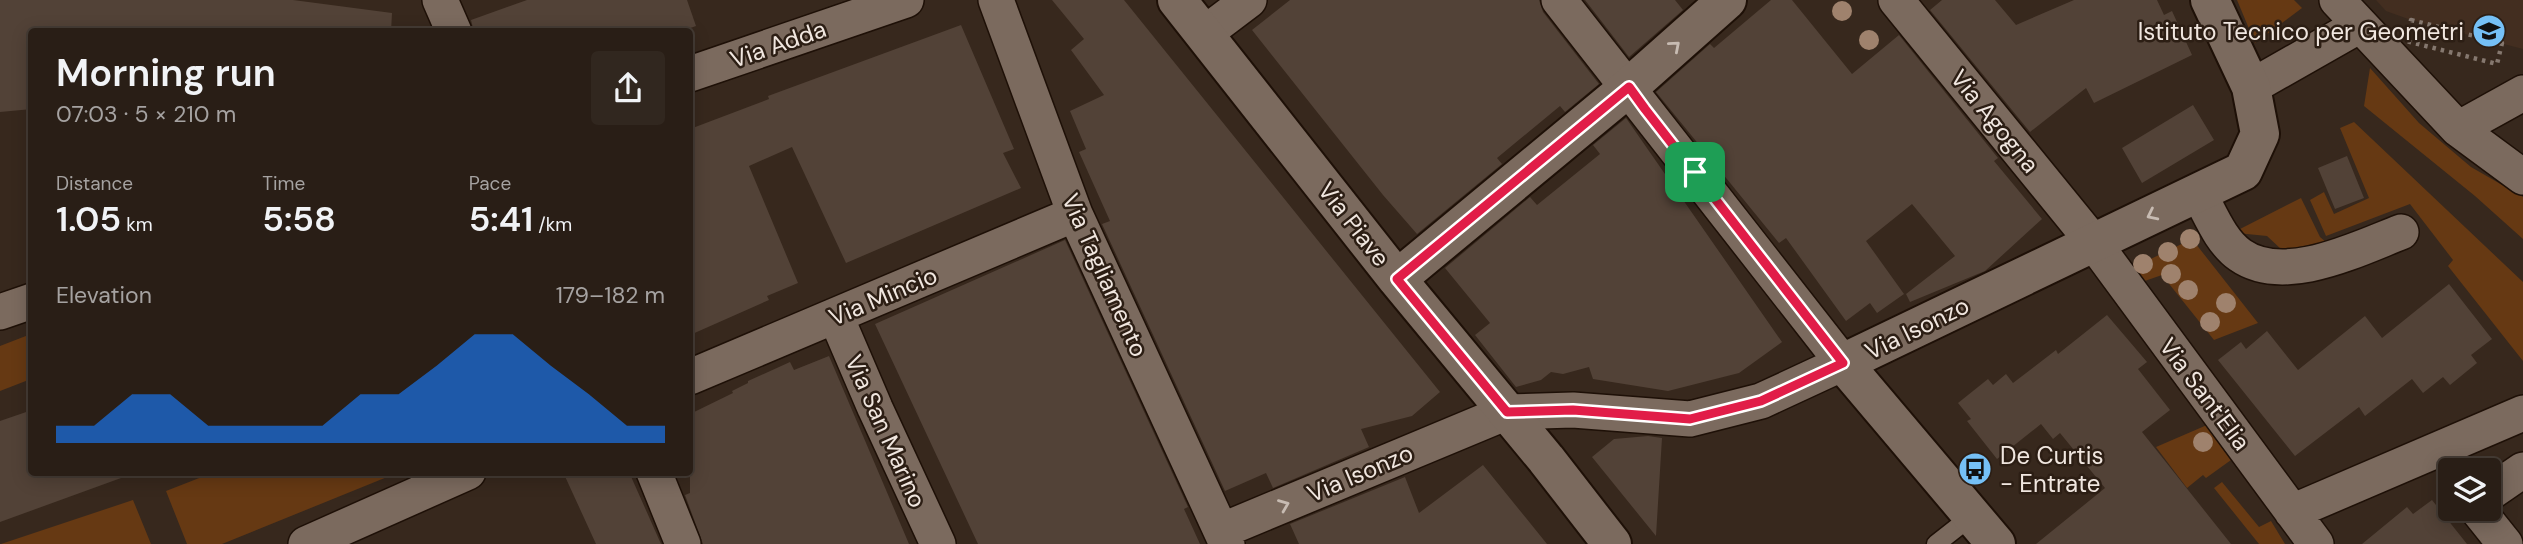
<!DOCTYPE html>
<html lang="en">
<head>
<meta charset="utf-8">
<style>
  :root { --surface:#291e16; --page:#31271f; --text:#f1f3f6; --muted:#a5a2a1; --line:#453c35; --accent:#1a73e8 }
  body { margin:0; font-family:"DM Sans",sans-serif; background:var(--page); color:var(--text); height:100vh; display:flex; flex-direction:column; font-size:26px; white-space:nowrap }
  * { box-sizing:border-box; margin:0 }
  p { font-size:23px; color:var(--muted) }
  .icon { flex:none; width:38px; height:38px; fill:none; stroke:currentColor; stroke-width:2; stroke-linecap:round; stroke-linejoin:round }
  .map { position:relative; flex:1; overflow:hidden }
  .details { position:absolute; left:28px; top:28px; width:665px; height:448px; display:flex; flex-direction:column; background:var(--surface); border-radius:7px; box-shadow:0 4px 18px #0003,0 0 0 2px var(--line) }
  .details>* { flex:none }
  .controls { position:absolute; left:2438px; top:458px; display:grid; gap:14px }
  .controls a { display:grid; place-items:center; width:63px; height:63px; border-radius:7px; background:var(--surface); box-shadow:0 4px 18px #0003,0 0 0 2px var(--line); font-size:35px }
  .pin { position:absolute; display:grid; place-items:center; width:60px; height:60px; color:#fff; margin:-30px; border-radius:14px; box-shadow:0 4px 10px #0006 }
  .round { display:grid; place-items:center; flex:none; width:74px; height:74px; border-radius:7px; background:var(--page) }
  .head { display:flex; align-items:center; justify-content:space-between; height:119px; padding:0 28px }
  h1 { font-size:38px; font-weight:600; line-height:52px }
  .metrics { display:grid; grid-template-columns:repeat(3,1fr); gap:10px; height:119px; padding:7px 28px }
  .metrics div { display:grid; align-content:center }
  .metrics b { font-size:35px; font-weight:600 }
  .metrics small { font-size:19px; font-weight:400 }
  .metrics p { font-size:19px }
  .chart { height:196px; padding:14px 28px }
  .chart p { display:flex; justify-content:space-between }
  .chart svg { width:100%; height:126px; margin-top:7px; fill:var(--accent); opacity:.7 }
  .map>svg:first-child { display:block }
</style>
</head>
<body>
<div class="map">
<svg width="2523" height="544" viewBox="0 0 2523 544">
  <rect width="100%" height="100%" fill="#37281d"/>
  <!-- built -->
  <path fill="#432e20" d="M 2376,0 L 2523,0 L 2523,49 L 2411,20 L 2386,11 Z"/>
  <!-- green -->
  <path fill="#663913" d="M 2237,0 L 2294,0 L 2302,8 L 2255,43 Z
    M 2370,68 L 2419,123 L 2471,167 L 2523,197 L 2523,239 L 2475,196 L 2364,106 Z
    M 2354,122 L 2523,282 L 2523,361 L 2448,266 L 2453,260 L 2410,204 L 2326,236 L 2310,200 L 2324,192 L 2334,214 L 2369,198 L 2340,128 Z
    M 2301,198 L 2320,237 L 2326,242 L 2282,250 L 2267,236 L 2237,233 L 2240,229 Z
    M 2192,239 L 2258,323 L 2214,340 L 2162,275 L 2139,283 L 2130,269 Z
    M 31,334 L 31,379 L 0,391 L 0,346 Z
    M 2207,425 L 2231,460 L 2206,478 L 2203,475 L 2187,488 L 2156,447 Z
    M 212,473 L 212,472 L 397,473 L 222,544 L 187,544 L 166,491 Z
    M 2222,482 L 2259,527 L 2271,521 L 2285,544 L 2259,544 L 2214,488 Z
    M 133,500 L 151,544 L 1,544 Z"/>
  <!-- building -->
  <path fill="#524237" d="M 0,0 L 293,0 L 392,13 L 391,32 L 32,32 L 32,109 L 0,112 Z
    M 527,0 L 687,0 L 696,26 L 679,32 L 474,32 L 471,20 Z
    M 1052,0 L 1124,0 L 1440,392 L 1412,416 L 1361,429 L 1369,447 L 1273,488 L 1266,473 L 1225,491 L 1102,224 L 1110,221 L 1079,152 L 1086,149 L 1070,111 L 1104,95 L 1071,50 L 1084,39 Z
    M 1290,0 L 1539,0 L 1543,12 L 1599,84 L 1565,112 L 1560,106 L 1497,158 L 1502,164 L 1417,234 L 1383,195 L 1252,30 Z
    M 1585,0 L 1675,0 L 1683,10 L 1629,57 Z
    M 1771,0 L 1792,0 L 1852,74 L 1899,35 L 1998,158 L 1994,161 L 2042,219 L 1985,271 L 1910,302 L 1906,294 L 1955,256 L 1912,204 L 1866,241 L 1904,294 L 1877,313 L 1870,303 L 1846,321 L 1786,238 L 1779,243 L 1656,92 L 1710,44 L 1714,48 Z
    M 1942,0 L 1995,0 L 2016,25 L 2074,0 L 2157,0 L 2164,15 L 2172,11 L 2192,55 L 2094,103 L 2086,88 L 2030,132 L 1930,10 Z
    M 961,25 L 1014,149 L 1003,153 L 1021,188 L 846,263 L 792,147 L 749,166 L 798,283 L 767,296 L 769,300 L 690,335 L 690,129 L 769,99 L 768,96 Z
    M 2193,105 L 2214,140 L 2142,183 L 2122,148 Z
    M 1626,118 L 1782,342 L 1739,373 L 1668,391 L 1593,379 L 1589,367 L 1563,374 L 1551,372 L 1541,380 L 1516,387 L 1475,335 L 1490,323 L 1445,268 L 1530,197 L 1537,205 L 1600,154 L 1593,145 Z
    M 2347,156 L 2364,198 L 2335,209 L 2318,168 Z
    M 1065,240 L 1188,507 L 1184,509 L 1200,544 L 978,544 L 875,324 Z
    M 2449,284 L 2492,339 L 2471,355 L 2477,363 L 2450,385 L 2443,377 L 2423,393 L 2412,379 L 2365,416 L 2359,407 L 2295,456 L 2218,360 L 2241,342 L 2246,349 L 2267,331 L 2298,370 L 2365,316 L 2382,338 Z
    M 2107,315 L 2147,362 L 2138,369 L 2170,410 L 2142,432 L 2231,544 L 2036,544 L 2105,488 L 2060,433 L 2053,439 L 2041,424 L 1997,459 L 1967,421 L 1971,419 L 1958,403 L 1988,379 L 1993,385 L 2006,374 L 2013,383 L 2056,350 L 2058,354 Z
    M 829,356 L 909,544 L 703,544 L 685,495 L 690,493 L 690,414 L 733,393 L 732,391 L 748,383 L 748,381 L 790,362 L 794,370 Z
    M 32,410 L 32,472 L 120,472 L 121,478 L 0,522 L 0,421 Z
    M 1648,436 L 1662,438 L 1656,536 L 1592,457 L 1614,439 Z
    M 1483,465 L 1547,544 L 1299,544 L 1290,524 L 1405,477 L 1419,513 Z
    M 563,472 L 629,472 L 661,544 L 596,544 Z
    M 2432,500 L 2467,544 L 2362,544 L 2407,507 L 2413,514 Z"/>
  <g fill="none" stroke-linecap="round" stroke-linejoin="round">
    <defs>
      <path id="lane" d="M 1936,544 L 1973,515"/>
      <path id="street" d="M 440,0 L 454,32
        M 996,0 L 1075,214 L 1227,544
        M 1896,0 L 2094,243 L 2316,544
        M 2337,0 L 2458,129 L 2523,177
        M 1204,34 L 1249,0
        M 690,74 L 906,0
        M 2251,87 L 2360,25
        M 2458,129 L 2523,93
        M 2198,192 C 2210,213 2220,241 2240,255 C 2284,286 2357,249 2401,232
        M 0,312 L 32,301
        M 836,317 L 875,408 L 938,544
        M 690,377 L 1075,214
        M 654,472 L 683,544
        M 2488,494 L 2523,470
        M 2477,509 L 2505,544
        M 2292,512 L 2523,413
        M 1221,531 L 1507,412 L 1573,410 L 1690,419 L 1761,401 L 1843,363 L 1559,0
        M 306,544 L 468,472"/>
      <path id="secondary" d="M 1177,0 L 1397,279 L 1546,459 L 1612,544
        M 1397,279 L 1629,87 L 1727,0
        M 1996,544 L 1843,363 L 2243,171 L 2260,134 L 2251,87 L 2210,0"/>
    </defs>
    <!-- lane casing -->
    <use href="#lane" stroke="#1e1007" stroke-width="21"/>
    <!-- street casing -->
    <use href="#street" stroke="#1e1007" stroke-width="38"/>
    <!-- secondary casing -->
    <use href="#secondary" stroke="#1e1007" stroke-width="42"/>
    <!-- path -->
    <path stroke="#85786f" stroke-width="4.5" stroke-dasharray="3.5 5" stroke-linecap="butt" d="M 2411,20 L 2502,43 L 2497,64 L 2406,41 Z"/>
    <!-- lane -->
    <use href="#lane" stroke="#7b6a5e" stroke-width="18"/>
    <!-- street -->
    <use href="#street" stroke="#7b6a5e" stroke-width="35"/>
    <!-- secondary -->
    <use href="#secondary" stroke="#7b6a5e" stroke-width="38"/>
  </g>
  <!-- trees -->
  <g fill="#9f826d">
    <circle cx="1842" cy="11" r="10"/>
    <circle cx="1869" cy="40" r="10"/>
    <circle cx="2190" cy="239" r="10"/>
    <circle cx="2168" cy="252" r="10"/>
    <circle cx="2143" cy="264" r="10"/>
    <circle cx="2171" cy="274" r="10"/>
    <circle cx="2188" cy="290" r="10"/>
    <circle cx="2226" cy="303" r="10"/>
    <circle cx="2210" cy="322" r="10"/>
    <circle cx="2203" cy="442" r="10"/>
  </g>
  <!-- one-way arrows -->
  <defs><path id="oneway-chevron" d="M-2-3.5L2.5 0L-2 3.5" fill="none" stroke-width="1.6" stroke-linecap="round" stroke-linejoin="round" transform="scale(1.75)"/></defs>
  <g stroke="#c7bbb2">
    <use href="#oneway-chevron" transform="translate(1675 46) rotate(-41)"/>
    <use href="#oneway-chevron" transform="translate(2152 215) rotate(154)"/>
    <use href="#oneway-chevron" transform="translate(1284 505) rotate(-22)"/>
  </g>
  <g fill="none" stroke-linecap="round" stroke-linejoin="round">
    <defs>
      <path id="route" d="M 1629,87 L 1645,109 L 1843,363 L 1761,401 L 1690,419 L 1573,410 L 1507,412 L 1397,279 Z"/>
    </defs>
    <!-- route casing -->
    <use href="#route" stroke="#fff" stroke-width="14"/>
    <!-- route -->
    <use href="#route" stroke="#e11d48" stroke-width="9"/>
  </g>
  <!-- icons -->
  <defs>
    <symbol id="school-disc" viewBox="-11 -11 22 22"><circle r="9.5" fill="#75c0f6" stroke="#2c1e14"/><path d="M0-5L7-2L0 1L-7-2ZM-4 1L0 2.5L4 1V4Q0 6-4 4Z" fill="#111"/></symbol>
    <symbol id="bus-disc" viewBox="-11 -11 22 22"><circle r="9.5" fill="#75c0f6" stroke="#2c1e14"/><path d="M-5-6H5V4H4V6H2V4H-2V6H-4V4H-5ZM-3.5-4V0h7V-4ZM-3.5 1.2v1.5H-2V1.2ZM2 1.2v1.5H3.5V1.2Z" fill="#111"/></symbol>
  </defs>
  <g fill-rule="evenodd">
    <use href="#school-disc" x="2470" y="12" width="38" height="38"/>
    <use href="#bus-disc" x="1956" y="450" width="38" height="38"/>
  </g>
  <g text-anchor="middle" dominant-baseline="central" stroke-width="5" stroke-linejoin="round" paint-order="stroke">
    <!-- poi labels -->
    <g font-size="24" fill="#f0e6df" stroke="#2c1e14" text-anchor="end">
      <text x="2464" y="31">Istituto Tecnico per Geometri</text>
      <text x="2000" y="455" text-anchor="start">De Curtis<tspan x="2000" dy="28">- Entrate</tspan></text>
    </g>
    <!-- street labels -->
    <g font-size="24" fill="#f0e6df" stroke="#2c1e14">
      <text transform="translate(778 44) rotate(-19)">Via Adda</text>
      <text transform="translate(1995 121) rotate(51)">Via Agogna</text>
      <text transform="translate(1354 224) rotate(52)">Via Piave</text>
      <text transform="translate(1105 275) rotate(66)">Via Tagliamento</text>
      <text transform="translate(883 296) rotate(-23)">Via Mincio</text>
      <text transform="translate(1917 328) rotate(-26)">Via Isonzo</text>
      <text transform="translate(2205 394) rotate(53)">Via Sant'Elia</text>
      <text transform="translate(886 431) rotate(66)">Via San Marino</text>
      <text transform="translate(1360 473) rotate(-23)">Via Isonzo</text>
    </g>
  </g>
</svg>
<div class="controls">
<a><svg class="icon" aria-label="layers" viewBox="0 0 24 24"><path d="M12 4l9 5-9 5-9-5zM3 14l9 5 9-5"/></svg></a>
</div>
<div class="pin" style="left:1695px;top:172px;background:#1e9e55"><svg class="icon" aria-label="arrive" viewBox="0 0 24 24"><path d="M6 21V4h12l-3 4 3 4H6"/></svg></div>
<section class="details">
<div class="head"><div><h1>Morning run</h1><p>07:03 · 5 × 210 m</p></div><a class="round"><svg class="icon" aria-label="share" viewBox="0 0 24 24"><path d="M12 15V3M7 8l5-5 5 5M5 13v7h14v-7"/></svg></a></div>
<div class="metrics">
<div><p>Distance</p><b>1.05<small> km</small></b></div>
<div><p>Time</p><b>5:58</b></div>
<div><p>Pace</p><b>5:41<small> /km</small></b></div>
</div>
<div class="chart"><p><span>Elevation</span>179–182 m</p>
<svg viewBox="0 0 160 44" preserveAspectRatio="none"><path d="M0 44V38L10 38L20 27L30 27L40 38L50 38L60 38L70 38L80 27L90 27L100 17L110 6L120 6L130 17L140 27L150 38L160 38V44z"/></svg>
</div>
</section>
</div>
</body>
</html>
